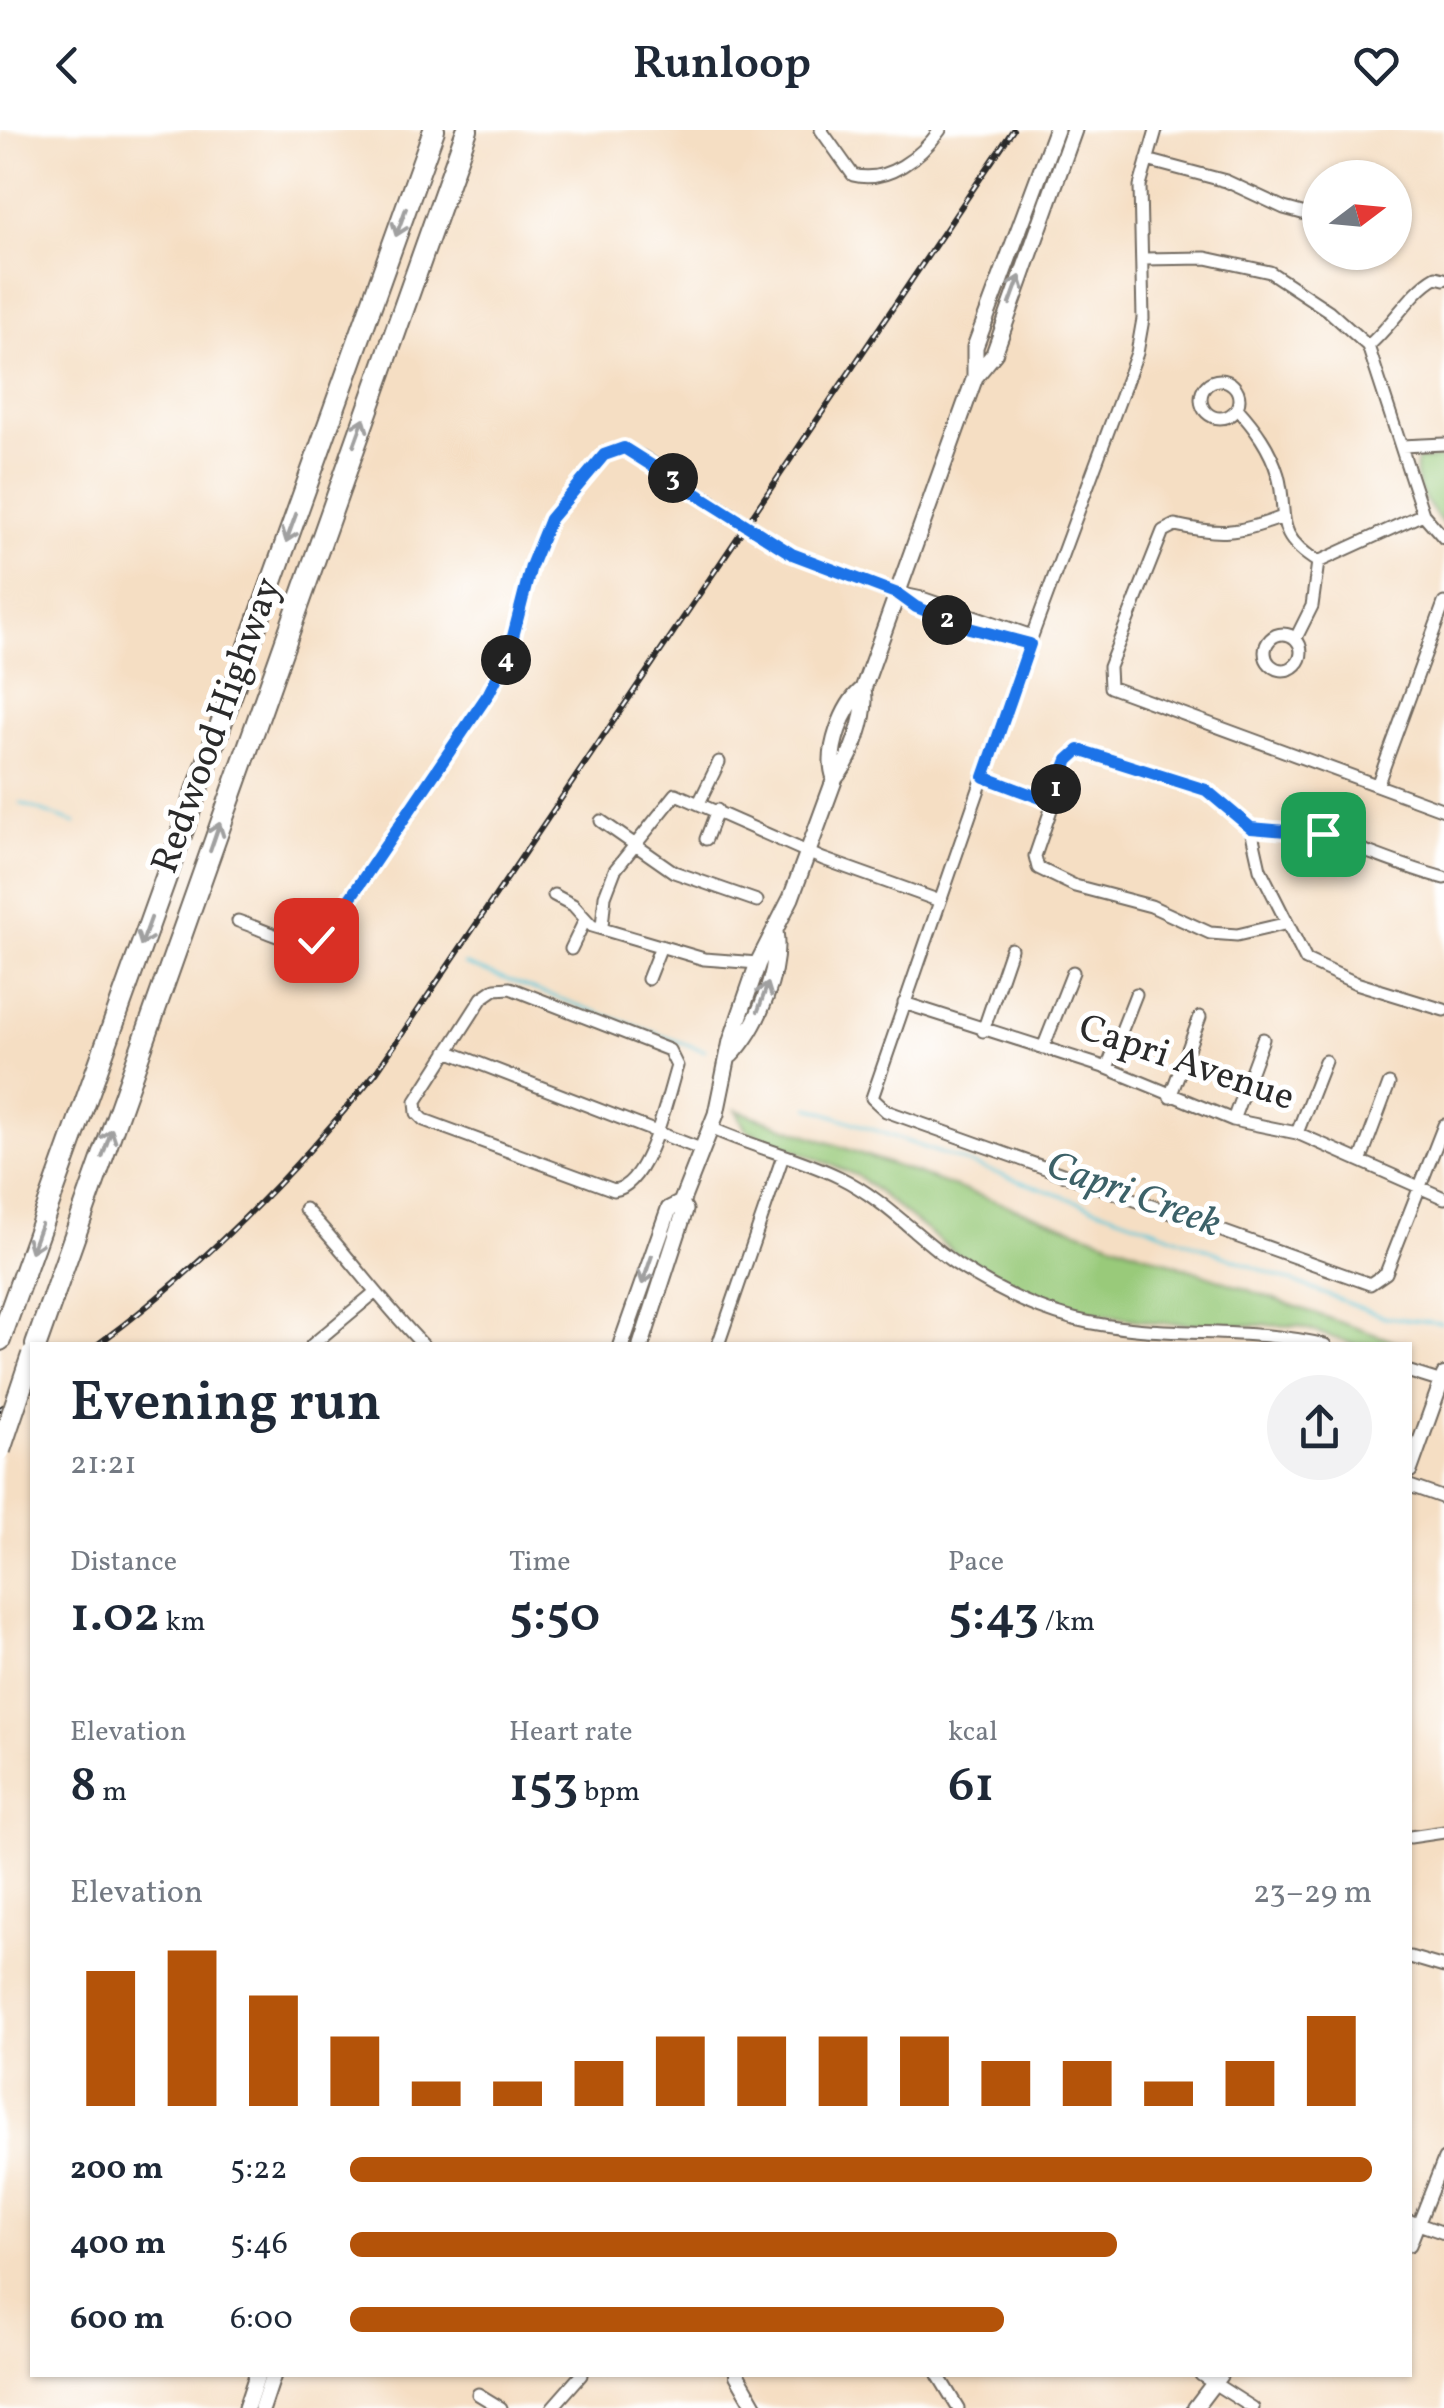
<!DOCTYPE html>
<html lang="en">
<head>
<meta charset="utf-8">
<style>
  :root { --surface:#fff; --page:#f2f2f3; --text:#1f2937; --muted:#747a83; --accent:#b45309 }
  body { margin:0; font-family:Vollkorn,serif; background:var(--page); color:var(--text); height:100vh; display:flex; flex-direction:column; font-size:38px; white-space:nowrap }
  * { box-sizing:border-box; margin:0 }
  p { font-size:32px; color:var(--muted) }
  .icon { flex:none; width:55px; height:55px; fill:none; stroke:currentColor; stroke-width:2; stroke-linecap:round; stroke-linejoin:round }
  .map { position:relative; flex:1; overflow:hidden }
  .panel { position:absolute; left:30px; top:1212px; width:1382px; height:1035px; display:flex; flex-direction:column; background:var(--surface); border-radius:0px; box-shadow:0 2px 8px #0004 }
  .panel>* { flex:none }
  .needle { width:65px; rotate:74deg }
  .buttons { position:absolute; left:1302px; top:30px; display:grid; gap:20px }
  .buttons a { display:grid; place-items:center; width:110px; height:110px; border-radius:50%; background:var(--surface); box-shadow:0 2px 8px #0004; font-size:50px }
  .pin { position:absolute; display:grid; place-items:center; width:85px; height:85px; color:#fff; margin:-42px; border-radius:20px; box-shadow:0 5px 15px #0006 }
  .km { position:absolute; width:50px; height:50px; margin:-25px; border-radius:50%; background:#222; color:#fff; font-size:28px; line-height:50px; text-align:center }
  .round { display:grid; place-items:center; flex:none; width:105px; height:105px; border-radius:52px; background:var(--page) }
  .headline { display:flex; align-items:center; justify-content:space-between; height:170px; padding:0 40px }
  h1 { font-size:55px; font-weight:600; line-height:75px }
  .metrics { display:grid; grid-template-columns:repeat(3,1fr); gap:15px; height:170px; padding:10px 40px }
  .metrics div { display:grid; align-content:center }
  .metrics b { font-size:50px; font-weight:600 }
  .metrics small { font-size:28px; font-weight:400 }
  .metrics p { font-size:28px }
  .chart { height:280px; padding:20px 40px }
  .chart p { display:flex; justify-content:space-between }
  .chart svg { width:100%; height:180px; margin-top:10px; stroke:var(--accent); stroke-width:6 }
  ul { padding:0 40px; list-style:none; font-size:32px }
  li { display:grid; grid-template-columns:160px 120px 1fr; align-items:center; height:75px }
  li i { height:25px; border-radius:12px; background:var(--accent) }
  header { display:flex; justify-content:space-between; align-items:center; height:130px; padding:0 40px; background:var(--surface); font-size:45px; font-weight:600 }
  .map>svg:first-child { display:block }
</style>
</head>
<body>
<header><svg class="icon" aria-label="back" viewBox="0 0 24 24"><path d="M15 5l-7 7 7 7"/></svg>Runloop<svg class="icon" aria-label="heart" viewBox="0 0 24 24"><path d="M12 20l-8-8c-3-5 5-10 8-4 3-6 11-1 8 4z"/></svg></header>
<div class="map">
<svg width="1444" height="2278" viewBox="0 0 1444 2278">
  <rect width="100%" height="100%" fill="#fff"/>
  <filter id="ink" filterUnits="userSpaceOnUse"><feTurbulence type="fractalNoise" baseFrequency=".01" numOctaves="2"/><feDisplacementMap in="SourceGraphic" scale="20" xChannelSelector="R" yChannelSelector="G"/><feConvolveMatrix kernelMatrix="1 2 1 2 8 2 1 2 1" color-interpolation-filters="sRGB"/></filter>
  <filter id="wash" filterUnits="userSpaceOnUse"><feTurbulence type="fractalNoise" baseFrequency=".0048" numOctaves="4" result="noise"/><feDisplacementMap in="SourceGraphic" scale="40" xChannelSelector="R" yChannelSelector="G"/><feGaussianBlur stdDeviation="2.25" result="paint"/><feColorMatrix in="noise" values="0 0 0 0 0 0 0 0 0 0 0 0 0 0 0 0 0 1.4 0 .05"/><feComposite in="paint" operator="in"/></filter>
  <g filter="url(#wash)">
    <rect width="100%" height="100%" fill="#f5dec3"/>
    <!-- green -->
    <path fill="#99ca7a" stroke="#627a52" stroke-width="2.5" d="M 1444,328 L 1444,395 C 1429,377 1410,354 1417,330 Z
      M 736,980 L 1405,1215 L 1356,1215 L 1298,1196 L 1155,1193 L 1088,1182 L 1036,1165 L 955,1123 L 858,1046 L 746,1000 Z"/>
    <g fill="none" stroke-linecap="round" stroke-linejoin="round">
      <!-- stream -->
      <path stroke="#5dc6d8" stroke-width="2.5" d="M 20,673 L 75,693
        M 464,834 L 705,921
        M 809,977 L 1144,1095 L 1385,1187 L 1441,1193"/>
    </g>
  </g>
  <g filter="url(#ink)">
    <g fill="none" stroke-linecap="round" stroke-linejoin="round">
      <defs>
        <path id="minor" d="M 821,0 L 853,45 C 887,54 921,27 940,0
          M 1156,0 L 1140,56 L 1143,189 L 1137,223 L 1032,506 L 872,968 L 886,981 L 1370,1154 L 1386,1143 L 1444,995
          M 1147,30 L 1226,51 L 1284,78 L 1320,88
          M 1143,129 L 1206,128 L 1270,142 L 1329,181 L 1368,216 L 1423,384 L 1444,408
          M 1368,216 C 1392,196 1412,160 1436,147 L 1444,149
          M1201 269a19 19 0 1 1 38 0a19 19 0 1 1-38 0Z
          M 1237,278 C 1255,298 1270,318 1278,345 C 1289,385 1271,403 1318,432
          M 1402,316 L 1444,314
          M 1280,388 C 1237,404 1219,405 1175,395 L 1163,401 L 1109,537 L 1110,557 L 1444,680
          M 1318,432 L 1423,384
          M 902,467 L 969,498 L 1030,515
          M1265 522a18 18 0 1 1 36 0a18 18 0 1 1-36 0Z
          M 1296,508 L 1312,476 L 1318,432
          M 984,647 L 1051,672
          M 1378,653 L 1444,473
          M 699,673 L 719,632
          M 601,691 L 674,742 L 757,771
          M 1251,699 C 1327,696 1372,729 1444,748
          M 706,709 L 717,680
          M 554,765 L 573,775 L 592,796 L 704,829 L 758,833
          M 238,791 C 283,806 304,828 338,786 L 492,558 L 508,526 L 531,435 L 550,389 L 604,325 L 624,318 L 643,327 L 793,424 L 884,460 L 922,468 L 1032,506
          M 1284,794 L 1237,805 L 1210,803 L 1151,776 L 1075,756 L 1038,738 L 1035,726 L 1068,630 L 1079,620 L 1206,660 L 1251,699 L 1260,739 L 1306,830 L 1356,853 L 1444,880
          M 602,796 L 605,766 L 615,740 L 676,664 L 823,729 L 940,771
          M 571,819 L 584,792
          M 648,849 L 661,816
          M 510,858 L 669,920 L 677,936 C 667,967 649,1056 614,1060 L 424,990 L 417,983 L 416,971 L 482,868 L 495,859 Z
          M 904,873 L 1107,938 L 1233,990 L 1297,1003 L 1444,1068
          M 983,901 L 1011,819
          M 1043,918 L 1073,842
          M 447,921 L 703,1020
          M 1107,938 L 1136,864
          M 1170,967 L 1200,887
          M 1233,990 L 1263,909
          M 711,998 C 752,1017 798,1027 839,1047 C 884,1069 916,1106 956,1134 C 991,1157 1033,1178 1074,1189 C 1157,1210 1242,1195 1325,1215
          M 1297,1003 L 1325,931
          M 1361,1029 L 1389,954
          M 305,1079 C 347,1123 380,1171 423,1215
          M 312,1215 L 373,1164
          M 718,1215 L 783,1026
          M 1410,1242 L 1442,1252
          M 1410,1356 L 1444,1368
          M 1410,1707 L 1444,1702
          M 1410,1827 L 1444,1837
          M 1410,2091 L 1444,2103
          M 1410,2115 L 1444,2029
          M 938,2245 L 958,2278
          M 1201,2245 L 1253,2278
          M 478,2264 L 501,2278
          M 552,2278 L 581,2245"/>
        <path id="tertiary" d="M 1410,1340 L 1444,1245
          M 737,2245 L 756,2278
          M 1195,2278 L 1220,2245"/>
        <path id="secondary" d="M 975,247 L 994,224 L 1074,0
          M 835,648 C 825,623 843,575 863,559 L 975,247 L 975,217 L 1056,0
          M 731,925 C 758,897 781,841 775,801
          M 621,1215 L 669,1079 L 681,1073
          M 641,1215 L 685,1080 L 681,1073 L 716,984 L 731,911 L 758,833 L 791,768 L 835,648 C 852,629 868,584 863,559
          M 246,2278 L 257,2245
          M 262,2278 L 273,2245"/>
        <path id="motorway" d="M 0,1210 L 434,0
          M 36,1215 L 467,0"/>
      </defs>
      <!-- minor casing -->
      <use href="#minor" stroke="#726a60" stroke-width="15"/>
      <!-- tertiary casing -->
      <use href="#tertiary" stroke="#726a60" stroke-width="18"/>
      <!-- secondary casing -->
      <use href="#secondary" stroke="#726a60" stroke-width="19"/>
      <!-- motorway casing -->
      <use href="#motorway" stroke="#726a60" stroke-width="24"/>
      <!-- minor -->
      <use href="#minor" stroke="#fff" stroke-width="11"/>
      <!-- tertiary -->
      <use href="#tertiary" stroke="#fff" stroke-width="14"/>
      <!-- secondary -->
      <use href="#secondary" stroke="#fff" stroke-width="15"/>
      <!-- motorway -->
      <use href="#motorway" stroke="#fff" stroke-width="20"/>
      <defs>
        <path id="rail" d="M 97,1215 C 204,1136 294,1044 377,941 L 1013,0
          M 0,1279 L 32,1259"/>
      </defs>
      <!-- rail casing -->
      <use href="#rail" stroke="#2b2b2b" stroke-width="6"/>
      <!-- rail -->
      <use href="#rail" stroke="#fff" stroke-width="2.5" stroke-dasharray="8" stroke-linecap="butt"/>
      <defs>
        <path id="motorway-bridge" d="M 0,1320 L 32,1225"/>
      </defs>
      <!-- motorway-bridge casing -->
      <use href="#motorway-bridge" stroke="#726a60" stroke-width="24" stroke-linecap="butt"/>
      <!-- motorway-bridge -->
      <use href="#motorway-bridge" stroke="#fff" stroke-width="20"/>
    </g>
    <!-- one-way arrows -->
    <defs><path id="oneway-shaft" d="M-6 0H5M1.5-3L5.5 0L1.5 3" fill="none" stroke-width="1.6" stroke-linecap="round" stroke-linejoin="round" transform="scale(2.5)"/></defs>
    <g stroke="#a0a0a0">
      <use href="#oneway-shaft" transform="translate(401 92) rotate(110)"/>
      <use href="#oneway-shaft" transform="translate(1015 160) rotate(-70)"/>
      <use href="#oneway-shaft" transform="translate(359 302) rotate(-70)"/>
      <use href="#oneway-shaft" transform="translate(291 398) rotate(110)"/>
      <use href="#oneway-shaft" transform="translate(215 707) rotate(-71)"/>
      <use href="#oneway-shaft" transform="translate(146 802) rotate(110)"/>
      <use href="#oneway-shaft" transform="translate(763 867) rotate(-70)"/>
      <use href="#oneway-shaft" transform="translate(107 1013) rotate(-71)"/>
      <use href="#oneway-shaft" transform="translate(36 1108) rotate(110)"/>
      <use href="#oneway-shaft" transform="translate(647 1140) rotate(109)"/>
    </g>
  </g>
  <g fill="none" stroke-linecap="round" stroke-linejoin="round" filter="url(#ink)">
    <defs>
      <path id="route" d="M 316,810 L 338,786 L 489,563 L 508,526 L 531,436 L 550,389 L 604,325 L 624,318 L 792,424 L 898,464 L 916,477 L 969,498 L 1030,514 L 984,647 L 1051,672 L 1068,630 L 1079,620 L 1206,660 L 1251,698 L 1323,704"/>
    </defs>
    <!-- route casing -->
    <use href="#route" stroke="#fff" stroke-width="20"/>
    <!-- route -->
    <use href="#route" stroke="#1a73e8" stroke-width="12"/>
  </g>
  <g text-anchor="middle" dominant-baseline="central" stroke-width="10" stroke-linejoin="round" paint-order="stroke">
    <!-- street labels -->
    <g font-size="38" fill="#2b2b2b" stroke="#fff">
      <text transform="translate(218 596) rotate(-70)">Redwood Highway</text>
      <text transform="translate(1186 934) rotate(19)">Capri Avenue</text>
    </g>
    <!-- water labels -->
    <g font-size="40" font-style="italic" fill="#3c6168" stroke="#fff">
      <text transform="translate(1133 1066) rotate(20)">Capri Creek</text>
    </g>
  </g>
</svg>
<div class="buttons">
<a><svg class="needle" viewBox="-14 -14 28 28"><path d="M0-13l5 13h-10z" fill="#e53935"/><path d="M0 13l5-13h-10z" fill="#747a83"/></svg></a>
</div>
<div class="pin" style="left:1323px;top:704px;background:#1e9e55"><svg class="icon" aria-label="arrive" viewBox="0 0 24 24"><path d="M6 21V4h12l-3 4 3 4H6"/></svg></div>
<div class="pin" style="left:316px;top:810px;background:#d93025"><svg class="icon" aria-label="check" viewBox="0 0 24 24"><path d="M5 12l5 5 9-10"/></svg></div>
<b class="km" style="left:1056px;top:659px">1</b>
<b class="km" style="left:947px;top:490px">2</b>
<b class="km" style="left:673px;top:348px">3</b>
<b class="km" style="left:506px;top:530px">4</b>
<section class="panel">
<div class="headline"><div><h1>Evening run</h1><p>21:21</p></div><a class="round"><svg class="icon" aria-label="share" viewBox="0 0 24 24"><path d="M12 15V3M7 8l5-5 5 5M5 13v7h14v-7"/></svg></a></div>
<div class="metrics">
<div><p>Distance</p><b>1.02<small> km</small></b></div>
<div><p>Time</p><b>5:50</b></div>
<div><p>Pace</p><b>5:43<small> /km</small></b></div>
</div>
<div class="metrics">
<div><p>Elevation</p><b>8<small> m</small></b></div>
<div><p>Heart rate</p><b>153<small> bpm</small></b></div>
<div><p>kcal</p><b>61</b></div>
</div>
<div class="chart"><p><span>Elevation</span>23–29 m</p>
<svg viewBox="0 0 160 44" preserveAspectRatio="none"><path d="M5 44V11M15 44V6M25 44V17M35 44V27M45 44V38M55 44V38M65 44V33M75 44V27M85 44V27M95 44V27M105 44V27M115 44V33M125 44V33M135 44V38M145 44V33M155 44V22"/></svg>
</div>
<ul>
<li><b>200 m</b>5:22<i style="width:100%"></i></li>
<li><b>400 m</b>5:46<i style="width:75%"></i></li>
<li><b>600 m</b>6:00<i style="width:64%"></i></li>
</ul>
</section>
</div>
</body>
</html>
